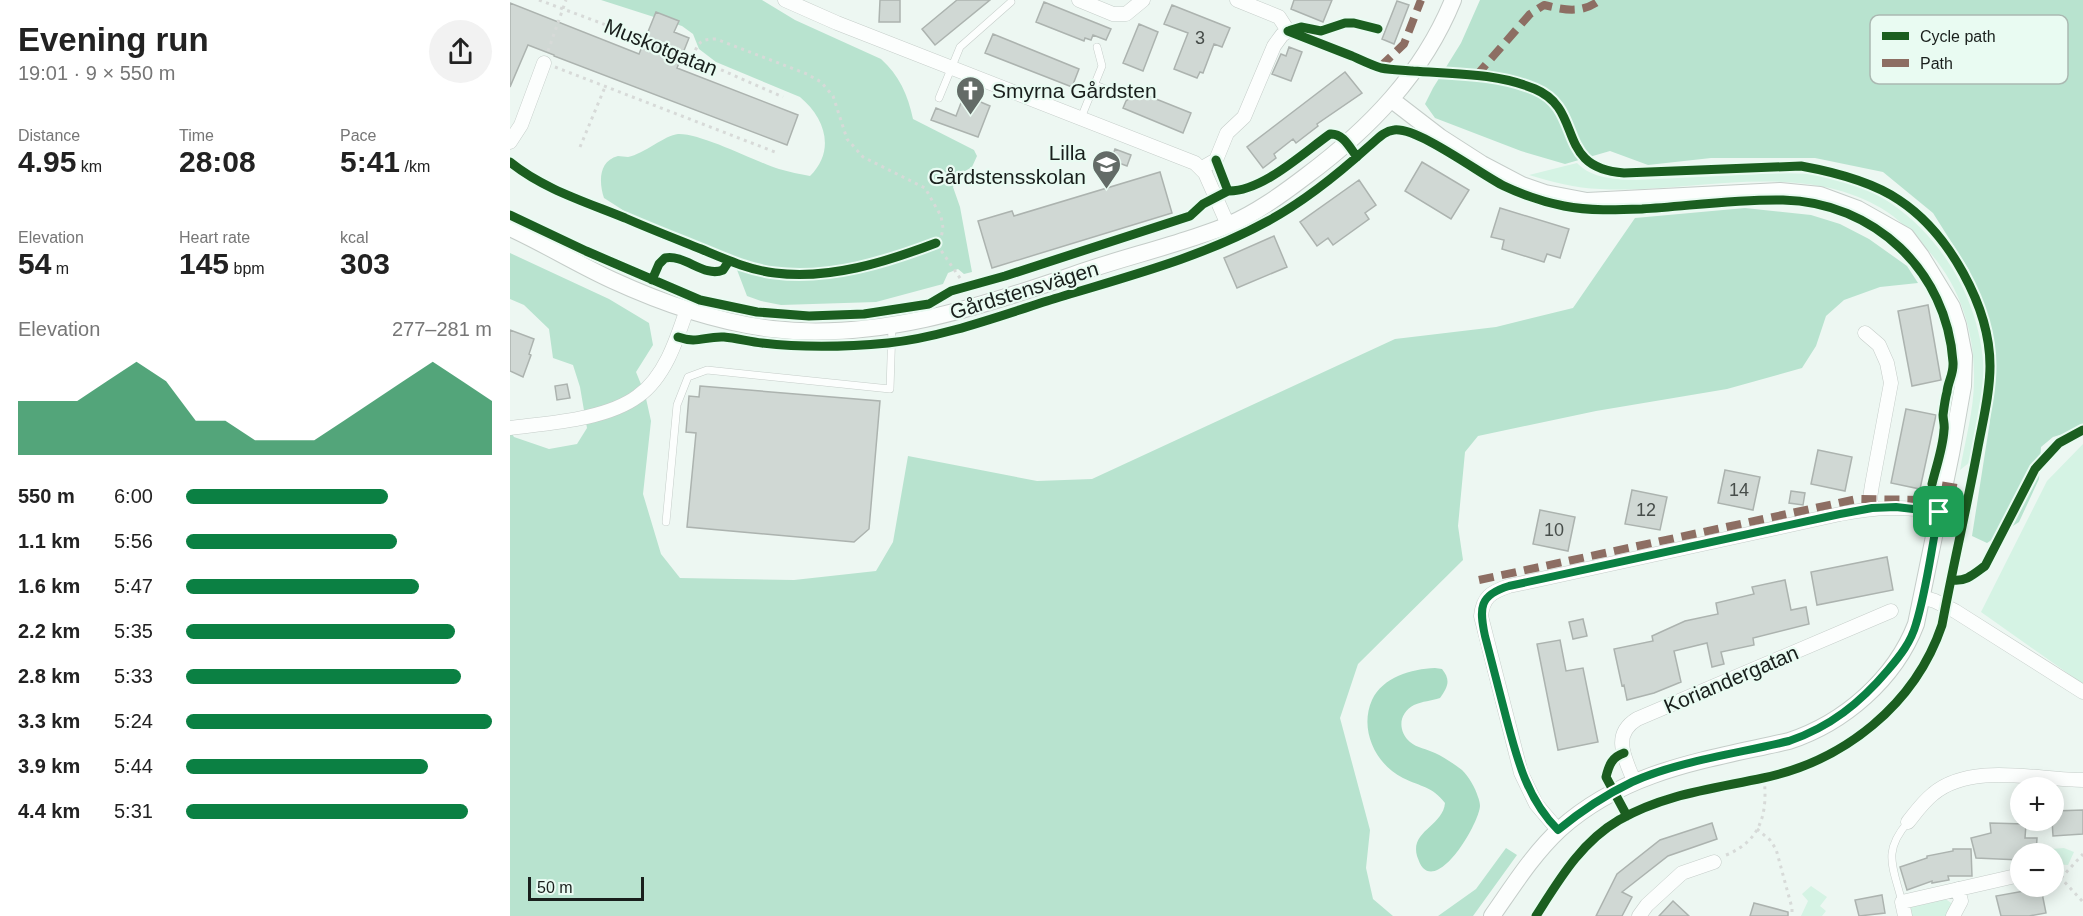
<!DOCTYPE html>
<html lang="en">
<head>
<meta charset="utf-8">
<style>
  :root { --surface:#fff; --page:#f2f2f2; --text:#222; --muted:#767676; --accent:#0b8043 }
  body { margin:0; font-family:Arial,sans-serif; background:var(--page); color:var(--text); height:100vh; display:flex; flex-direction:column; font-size:22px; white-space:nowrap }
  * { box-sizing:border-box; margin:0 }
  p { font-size:20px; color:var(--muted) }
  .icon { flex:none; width:33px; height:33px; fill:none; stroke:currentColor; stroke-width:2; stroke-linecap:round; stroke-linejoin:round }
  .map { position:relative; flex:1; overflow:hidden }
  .sheet { display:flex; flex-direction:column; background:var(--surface); width:510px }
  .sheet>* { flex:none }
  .tools { position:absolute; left:1500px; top:777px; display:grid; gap:12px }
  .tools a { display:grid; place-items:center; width:54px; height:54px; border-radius:50%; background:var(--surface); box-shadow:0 3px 15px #0003; font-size:30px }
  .scale { position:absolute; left:18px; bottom:15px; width:116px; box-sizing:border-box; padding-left:6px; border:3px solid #191f1c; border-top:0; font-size:16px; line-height:21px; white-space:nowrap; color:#191f1c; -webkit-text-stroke:4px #e9fbf2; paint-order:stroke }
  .pin { position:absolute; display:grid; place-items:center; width:51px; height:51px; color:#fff; margin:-26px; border-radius:12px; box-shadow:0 3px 9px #0006 }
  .round { display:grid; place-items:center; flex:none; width:63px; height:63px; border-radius:32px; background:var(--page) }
  .head { display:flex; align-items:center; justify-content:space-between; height:102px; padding:0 18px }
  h1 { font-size:33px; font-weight:700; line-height:45px }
  .figures { display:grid; grid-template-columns:repeat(3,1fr); gap:9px; height:102px; padding:6px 18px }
  .figures div { display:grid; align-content:center }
  .figures b { font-size:30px; font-weight:700 }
  .figures small { font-size:16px; font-weight:400 }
  .figures p { font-size:16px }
  .chart { height:168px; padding:12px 18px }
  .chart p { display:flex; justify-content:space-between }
  .chart svg { width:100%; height:108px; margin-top:6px; fill:var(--accent); opacity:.7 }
  ul { padding:0 18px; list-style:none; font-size:20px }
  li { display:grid; grid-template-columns:96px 72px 1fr; align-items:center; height:45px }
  li i { height:15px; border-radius:8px; background:var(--accent) }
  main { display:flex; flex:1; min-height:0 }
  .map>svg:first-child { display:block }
</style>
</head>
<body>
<main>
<section class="sheet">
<div class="head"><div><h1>Evening run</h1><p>19:01 · 9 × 550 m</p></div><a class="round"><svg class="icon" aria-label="share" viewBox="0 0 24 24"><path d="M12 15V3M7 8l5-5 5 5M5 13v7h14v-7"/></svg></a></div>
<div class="figures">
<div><p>Distance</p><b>4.95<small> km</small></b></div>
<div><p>Time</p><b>28:08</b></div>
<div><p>Pace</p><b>5:41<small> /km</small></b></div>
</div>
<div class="figures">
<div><p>Elevation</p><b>54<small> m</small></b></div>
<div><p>Heart rate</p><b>145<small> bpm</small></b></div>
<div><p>kcal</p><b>303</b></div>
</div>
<div class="chart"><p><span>Elevation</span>277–281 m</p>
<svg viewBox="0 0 160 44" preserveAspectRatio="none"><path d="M0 44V22L10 22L20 22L30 14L40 6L50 14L60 30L70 30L80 38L90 38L100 38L110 30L120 22L130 14L140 6L150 14L160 22V44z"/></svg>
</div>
<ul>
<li><b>550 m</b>6:00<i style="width:66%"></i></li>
<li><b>1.1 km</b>5:56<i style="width:69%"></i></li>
<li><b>1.6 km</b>5:47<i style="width:76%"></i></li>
<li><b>2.2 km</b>5:35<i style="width:88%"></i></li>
<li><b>2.8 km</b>5:33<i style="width:90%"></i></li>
<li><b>3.3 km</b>5:24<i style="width:100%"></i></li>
<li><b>3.9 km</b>5:44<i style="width:79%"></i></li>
<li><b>4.4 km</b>5:31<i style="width:92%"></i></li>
</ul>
</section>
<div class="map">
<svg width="1573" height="916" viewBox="0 0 1573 916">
  <rect width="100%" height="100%" fill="#edf7f2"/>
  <!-- green -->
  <path fill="#d5f3e4" d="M 1067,163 C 1082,179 1106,179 1126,180 C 1161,178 1196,177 1231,175 C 1259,174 1285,171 1313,176 C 1408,192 1475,288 1474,381 C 1474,408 1465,436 1460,462 L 1450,470 C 1455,441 1464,410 1464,380 C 1465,331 1449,283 1415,247 C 1402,233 1388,218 1371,208 C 1286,159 1183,194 1090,189 C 1065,188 1042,182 1019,175 Z
    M 1573,444 L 1573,684 L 1471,612 L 1537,481 Z
    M 1554,848 L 1564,852 L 1558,865 L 1544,864 L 1544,854 L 1539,853 L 1539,851 L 1541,849 Z
    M 1301,886 L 1317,897 L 1310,906 L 1316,911 L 1312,916 L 1291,916 L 1298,901 L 1292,894 Z
    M 1434,898 L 1444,905 L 1437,916 L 1400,916 L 1399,909 L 1401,906 Z"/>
  <!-- forest -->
  <path fill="#b8e3cf" d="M 91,0 L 252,0 L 285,20 L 371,59 C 389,75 398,95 403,119 L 464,150 L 467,156 L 462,167 L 450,174 L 443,187 L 450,207 L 462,272 L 454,274 L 448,269 L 438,273 L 433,284 L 366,302 L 271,305 L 251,301 L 237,296 L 224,262 L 211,252 L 119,214 L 94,198 C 89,183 88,161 108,156 C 111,156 115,157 118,157 C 134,154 155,135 168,134 C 191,133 244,161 269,169 C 279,172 290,174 300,176 C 326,150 315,118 290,97 L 206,62 L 189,49 L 183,34 L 172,26 Z
    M 970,0 L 1573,0 L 1573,428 L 1543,437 L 1531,447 L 1529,479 L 1509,522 L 1477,543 L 1462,536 L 1480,421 L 1484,350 L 1459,270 L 1423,213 L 1373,172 L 1305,158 L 1201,158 L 1138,165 L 1100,151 L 1055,164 L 1011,151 L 925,118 L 915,104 L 923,88 L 951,43 Z
    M 1235,208 L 1301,215 L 1330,224 L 1359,239 L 1397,266 L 1408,283 L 1370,287 L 1334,300 L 1316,316 L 1306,346 L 1292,368 L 1217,389 L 1086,411 L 968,436 L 955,452 L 948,526 L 953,560 L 848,664 L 830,718 L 860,830 L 856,868 L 863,899 L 883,916 L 0,916 L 0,431 L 4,437 L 39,449 L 67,444 L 77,428 L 70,387 L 63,365 L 43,358 L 39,329 L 14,305 L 0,299 L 0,253 L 99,299 L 139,323 L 143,345 L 126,372 L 135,394 L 141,421 L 133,494 L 151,554 L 170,578 L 284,580 L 366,571 L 383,542 L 398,456 L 527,481 L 582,479 L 885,339 L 986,327 L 1063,308 L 1125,218 Z
    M 996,848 L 1007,855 L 963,916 L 928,916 L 966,889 Z"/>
  <!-- water -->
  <path fill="#a9dcc4" d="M 925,668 L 932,669 C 941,680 938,687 930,698 C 921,701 913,701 904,705 C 889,713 887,730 900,742 C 907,748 917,749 925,753 C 934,757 944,764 952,770 C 959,777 965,787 968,797 C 969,799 970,804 970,806 C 969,823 932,887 913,868 C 910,865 909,861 907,856 C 900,831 933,826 935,803 C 922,786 911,787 893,778 C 865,764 849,729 862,700 C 873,677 901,669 925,668 Z"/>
  <!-- building -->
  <path fill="#d0d8d4" stroke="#acb3af" stroke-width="1.5" d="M 370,0 L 390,0 L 390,22 L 369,22 Z
    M 447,0 L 480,0 L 425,45 L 412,29 Z
    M 784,0 L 822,0 L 813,22 L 781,9 Z
    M 887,1 L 899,5 L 884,44 L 872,39 Z
    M 534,2 L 601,29 L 596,40 L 583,35 L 581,40 L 575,38 L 574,41 L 526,22 Z
    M 0,3 L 129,54 L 146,12 L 169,21 L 164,32 L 179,38 L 167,68 L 288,115 L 277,145 L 44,56 L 44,55 L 18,45 L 0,87 Z
    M 662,5 L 720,28 L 712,47 L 704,44 L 693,73 L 690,72 L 687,78 L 664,69 L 678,33 L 654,24 Z
    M 629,24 L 648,32 L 633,71 L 613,63 Z
    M 483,34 L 569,69 L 562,87 L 475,53 Z
    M 779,47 L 792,52 L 781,81 L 762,74 L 771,54 L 776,56 Z
    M 835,72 L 852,93 L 807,124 L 808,126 L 786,143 L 783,139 L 764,154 L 766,158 L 753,168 L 737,147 Z
    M 621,89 L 681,113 L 673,133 L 613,108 L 616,101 L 620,98 Z
    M 454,95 L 480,106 L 468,137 L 421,120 L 426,108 L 446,116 Z
    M 605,149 L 621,155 L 617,166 L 601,160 Z
    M 912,162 L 959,190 L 941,219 L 895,191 Z
    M 650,172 L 662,213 L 482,268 L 468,221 L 502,211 L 504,216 Z
    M 849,180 L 866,205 L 855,213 L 859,219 L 823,245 L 818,238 L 807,246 L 790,222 Z
    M 990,208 L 1059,229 L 1050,258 L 1037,254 L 1034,262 L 992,249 L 994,240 L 981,237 Z
    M 764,236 L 777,267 L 727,288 L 714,258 Z
    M 1418,305 L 1431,380 L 1402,386 L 1388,311 Z
    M 0,330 L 24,339 L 19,354 L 21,355 L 13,377 L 0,371 Z
    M 57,384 L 60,398 L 47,400 L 45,386 Z
    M 190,386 L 370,401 L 359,529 L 344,542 L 177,527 L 186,433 L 176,432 L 179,396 L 189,397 Z
    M 1396,409 L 1426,415 L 1410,489 L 1381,483 Z
    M 1308,450 L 1342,457 L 1335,491 L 1301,484 Z
    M 1215,470 L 1250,477 L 1243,510 L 1208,503 Z
    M 1122,490 L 1157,497 L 1150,530 L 1115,524 Z
    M 1281,491 L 1295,493 L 1293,505 L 1279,503 Z
    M 1030,510 L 1065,517 L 1058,551 L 1023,544 Z
    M 1377,557 L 1383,590 L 1307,605 L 1301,572 Z
    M 1275,580 L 1281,610 L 1296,607 L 1299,624 L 1243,638 L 1244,645 L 1211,652 L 1214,664 L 1202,667 L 1197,643 L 1164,651 L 1171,682 L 1144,693 L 1117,700 L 1114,685 L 1112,686 L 1104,649 L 1143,641 L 1142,636 L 1175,621 L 1208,614 L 1206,603 L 1244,594 L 1242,587 Z
    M 1073,619 L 1077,636 L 1063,639 L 1059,622 Z
    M 1050,640 L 1056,671 L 1073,668 L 1088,742 L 1048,750 L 1027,644 Z
    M 1573,810 L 1573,834 L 1543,836 L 1542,820 L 1544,820 L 1544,811 Z
    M 1202,823 L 1207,839 L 1158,856 L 1112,892 L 1122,897 L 1112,916 L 1086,916 L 1107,874 L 1150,840 Z
    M 1480,823 L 1516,824 L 1515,838 L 1527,838 L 1526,854 L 1510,854 L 1510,860 L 1466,858 L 1461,838 L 1481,833 Z
    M 1443,849 L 1461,849 L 1462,876 L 1438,876 L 1439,880 L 1422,883 L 1422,881 L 1397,890 L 1390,867 L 1417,858 L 1417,856 L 1443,851 Z
    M 1531,888 L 1536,913 L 1519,916 L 1491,916 L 1486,896 Z
    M 1372,895 L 1375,913 L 1349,916 L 1345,900 Z
    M 1163,901 L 1179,916 L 1149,916 Z
    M 1244,903 L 1278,912 L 1278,916 L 1240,916 Z"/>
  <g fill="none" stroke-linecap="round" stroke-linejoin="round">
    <defs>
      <path id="service" d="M 585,85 L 615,96
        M 429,98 L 450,47 L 501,2
        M 571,118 L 592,66 L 587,47
        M 156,522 L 167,405 L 178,377 L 197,370 L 380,389 L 382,327
        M 1392,902 C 1383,866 1372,852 1398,822"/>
      <path id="minor" d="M 275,0 L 327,23 L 685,163 L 695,173 L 718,225
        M 569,0 L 603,14 L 616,14 L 633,0
        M 0,142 L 11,125 L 34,63
        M 692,168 L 706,160 L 717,133 L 734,117 L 764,46 L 772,35 L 778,31 L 769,17 L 727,0
        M 1355,333 L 1369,345 L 1377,363 L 1381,383 L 1362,485 L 1360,498 L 1362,508
        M 0,428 C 38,423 96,420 128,396 C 155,377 167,339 177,309
        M 1412,597 L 1425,601 L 1445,611 L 1573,692
        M 1124,781 C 1115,758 1101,735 1127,719 L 1381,611
        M 1398,822 C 1406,812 1413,802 1423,794 C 1461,762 1528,780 1573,780
        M 1048,830 L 1026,804 L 1011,773 L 971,616 C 973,597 981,592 999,586 L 1330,514 C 1367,507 1392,506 1429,512
        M 1129,916 L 1137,905 L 1172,873 L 1204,862
        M 1395,916 L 1392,902 L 1510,875
        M 1443,916 L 1451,901 L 1448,889"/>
      <path id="tertiary" d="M 882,100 L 930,137 L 972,164 L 1012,185 L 1035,193 L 1077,201 L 1270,191 L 1310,195 L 1348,209 L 1396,236 L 1411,256 L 1442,307 L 1448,325 L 1454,356 L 1453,386 L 1441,454 L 1406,624 C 1385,679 1334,723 1279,741 C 1196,760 1116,770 1050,829 C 1023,854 1003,886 982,916
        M 0,228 C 35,244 67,264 102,280 C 152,303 206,322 262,329 C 365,341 467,308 563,275 C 602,261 643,251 682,238 C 694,234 707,230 718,225 C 746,213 771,195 796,176 C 859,129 913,74 943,0"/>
    </defs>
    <!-- service casing -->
    <use href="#service" stroke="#c5cdc9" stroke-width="8"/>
    <!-- minor casing -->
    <use href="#minor" stroke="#c5cdc9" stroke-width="15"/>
    <!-- tertiary casing -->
    <use href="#tertiary" stroke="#c5cdc9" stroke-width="18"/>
    <!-- path -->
    <path stroke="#d7dad8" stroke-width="3" stroke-dasharray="3 4.5" stroke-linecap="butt" d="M 29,0 L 182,57 L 273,97
      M 38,51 L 56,0
      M 182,57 C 189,43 189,39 206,39 L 297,74 L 311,82 L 323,96 L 337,139 L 353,157 L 415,188 L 431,216 L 433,228 L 431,238 L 426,243 L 456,287
      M 45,67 L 265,152
      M 70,147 L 95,87
      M 1247,829 L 1260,840 L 1266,849 L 1282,908 L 1282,916
      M 1216,855 C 1251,841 1258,813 1254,778
      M 1544,872 L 1549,876 L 1573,902
      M 1551,878 L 1573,854"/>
    <!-- service -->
    <use href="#service" stroke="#fcfefd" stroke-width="7"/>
    <!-- minor -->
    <use href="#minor" stroke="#fcfefd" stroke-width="14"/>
    <!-- tertiary -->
    <use href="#tertiary" stroke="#fcfefd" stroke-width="16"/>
    <!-- quiet -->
    <path stroke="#8d6e63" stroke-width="8" stroke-dasharray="15 8" stroke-linecap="butt" d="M 870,67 L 894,44 L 911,0
      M 966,76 L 1020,14 L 1034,5 C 1054,10 1072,14 1090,0
      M 969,580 L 1347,499 L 1416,500 L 1421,491 L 1422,484 L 1460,490"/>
    <defs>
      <path id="cycleway" d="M 781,30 L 791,27 L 811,31 L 835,23 L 844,23 L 868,29
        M 778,31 C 799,39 821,48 842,56 C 851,60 861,65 871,68 C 882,70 893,70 903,71 C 943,74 987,73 1025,89 C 1075,110 1044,168 1114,173 L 1291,166 C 1324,172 1361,181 1389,200 C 1439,233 1480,307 1480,366 C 1480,393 1473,420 1468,447 C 1457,507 1443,566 1432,625 C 1405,705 1334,761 1253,778 C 1202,789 1155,794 1109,820 C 1071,842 1049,880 1026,916
        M 0,162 C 33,189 76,202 115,218 C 140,229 166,239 191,249 C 215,259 239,270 265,273 C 319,280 376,262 426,243
        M 718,191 C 752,192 793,153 820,134 C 833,133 840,148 847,157
        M 0,215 L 76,251 L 190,300 L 247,312 L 299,316 L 354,314 L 419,304 L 441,291 L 495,276 L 680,216 L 693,204 L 718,191 L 706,160
        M 142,280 L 149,264 L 155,258 C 175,254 194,278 213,270 L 219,261
        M 168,337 C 188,344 194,336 214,337 C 227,338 240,342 252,343 C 294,348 336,347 378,343 C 429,338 487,317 537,301 C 611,278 689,259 758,221 C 795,201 827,175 858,147 C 866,141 873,131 884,130 C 908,127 970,174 994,186 C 1013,195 1034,202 1054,206 C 1080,211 1106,210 1132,209 C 1179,206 1226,199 1273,200 C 1364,202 1437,271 1443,362 C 1444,374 1438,381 1437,392 C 1435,399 1434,407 1433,415 C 1433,420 1435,425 1434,430 C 1433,448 1426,467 1422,484
        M 1442,580 C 1456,582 1464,574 1475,566 L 1525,469 L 1549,443 L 1573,430
        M 1114,753 C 1102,757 1099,765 1096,777 L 1117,816"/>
    </defs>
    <!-- cycleway casing -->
    <use href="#cycleway" stroke="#e9fbf2" stroke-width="13"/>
    <!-- cycleway -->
    <use href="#cycleway" stroke="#1b5e20" stroke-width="9"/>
  </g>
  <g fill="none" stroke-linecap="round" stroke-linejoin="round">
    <defs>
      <path id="route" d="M 1386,507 L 1429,512 C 1421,549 1417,588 1406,624 C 1401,642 1390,656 1378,670 C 1350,703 1320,727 1279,741 C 1230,753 1168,761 1122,782 C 1095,795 1071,811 1048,830 C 1017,799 1007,759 996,717 C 989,690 982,663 975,636 C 969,608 969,595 999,586 L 1330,514 L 1362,508 Z"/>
    </defs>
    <!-- route casing -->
    <use href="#route" stroke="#fff" stroke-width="12"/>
    <!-- route -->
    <use href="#route" stroke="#0b8043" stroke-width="8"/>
  </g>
  <!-- icons -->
  <defs>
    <symbol id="church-pin" viewBox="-11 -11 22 30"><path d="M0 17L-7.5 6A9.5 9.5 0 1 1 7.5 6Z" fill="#636b67" stroke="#e9fbf2"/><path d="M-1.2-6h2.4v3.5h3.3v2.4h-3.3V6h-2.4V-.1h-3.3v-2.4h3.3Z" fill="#fff"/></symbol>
    <symbol id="school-pin" viewBox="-11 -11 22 30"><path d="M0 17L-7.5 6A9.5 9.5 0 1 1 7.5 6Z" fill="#636b67" stroke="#e9fbf2"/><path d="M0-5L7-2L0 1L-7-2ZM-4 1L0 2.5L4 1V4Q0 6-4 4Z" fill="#fff"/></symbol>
  </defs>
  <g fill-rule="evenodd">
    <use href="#church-pin" x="444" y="74" width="33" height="45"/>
    <use href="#school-pin" x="580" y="148" width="33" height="45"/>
  </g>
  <g text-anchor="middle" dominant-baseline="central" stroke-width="4.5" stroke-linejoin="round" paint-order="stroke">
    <!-- number labels -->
    <g font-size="18" fill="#474d4a">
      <text x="690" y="38">3</text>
      <text x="1229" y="490">14</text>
      <text x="1136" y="510">12</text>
      <text x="1044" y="530">10</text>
    </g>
    <!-- street labels -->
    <g font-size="21" fill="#191f1c" stroke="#e9fbf2">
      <text transform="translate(151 47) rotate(22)">Muskotgatan</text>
      <text transform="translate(514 290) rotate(-17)">Gårdstensvägen</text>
      <text transform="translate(1221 679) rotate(-23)">Koriandergatan</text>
    </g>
    <!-- poi labels -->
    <g font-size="21" fill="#191f1c" stroke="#e9fbf2" text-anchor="start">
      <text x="482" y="90">Smyrna Gårdsten</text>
      <text x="576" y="152" text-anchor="end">Lilla<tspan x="576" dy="24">Gårdstensskolan</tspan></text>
    </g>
  </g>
  <!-- legend -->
  <rect x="1360" y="15" width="198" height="69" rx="9" fill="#e9fbf2" stroke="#abb9b2" stroke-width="1.5"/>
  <rect x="1372" y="32" width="27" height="8" fill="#1b5e20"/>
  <rect x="1372" y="59" width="27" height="8" fill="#8d6e63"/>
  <g font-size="16" fill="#191f1c">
    <text x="1410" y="42">Cycle path</text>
    <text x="1410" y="69">Path</text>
  </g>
</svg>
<div class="tools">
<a>+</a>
<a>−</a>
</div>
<div class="scale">50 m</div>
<div class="pin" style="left:1429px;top:512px;background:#1e9e55"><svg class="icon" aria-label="arrive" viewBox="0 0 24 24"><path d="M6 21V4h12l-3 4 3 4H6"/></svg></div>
</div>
</main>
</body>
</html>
